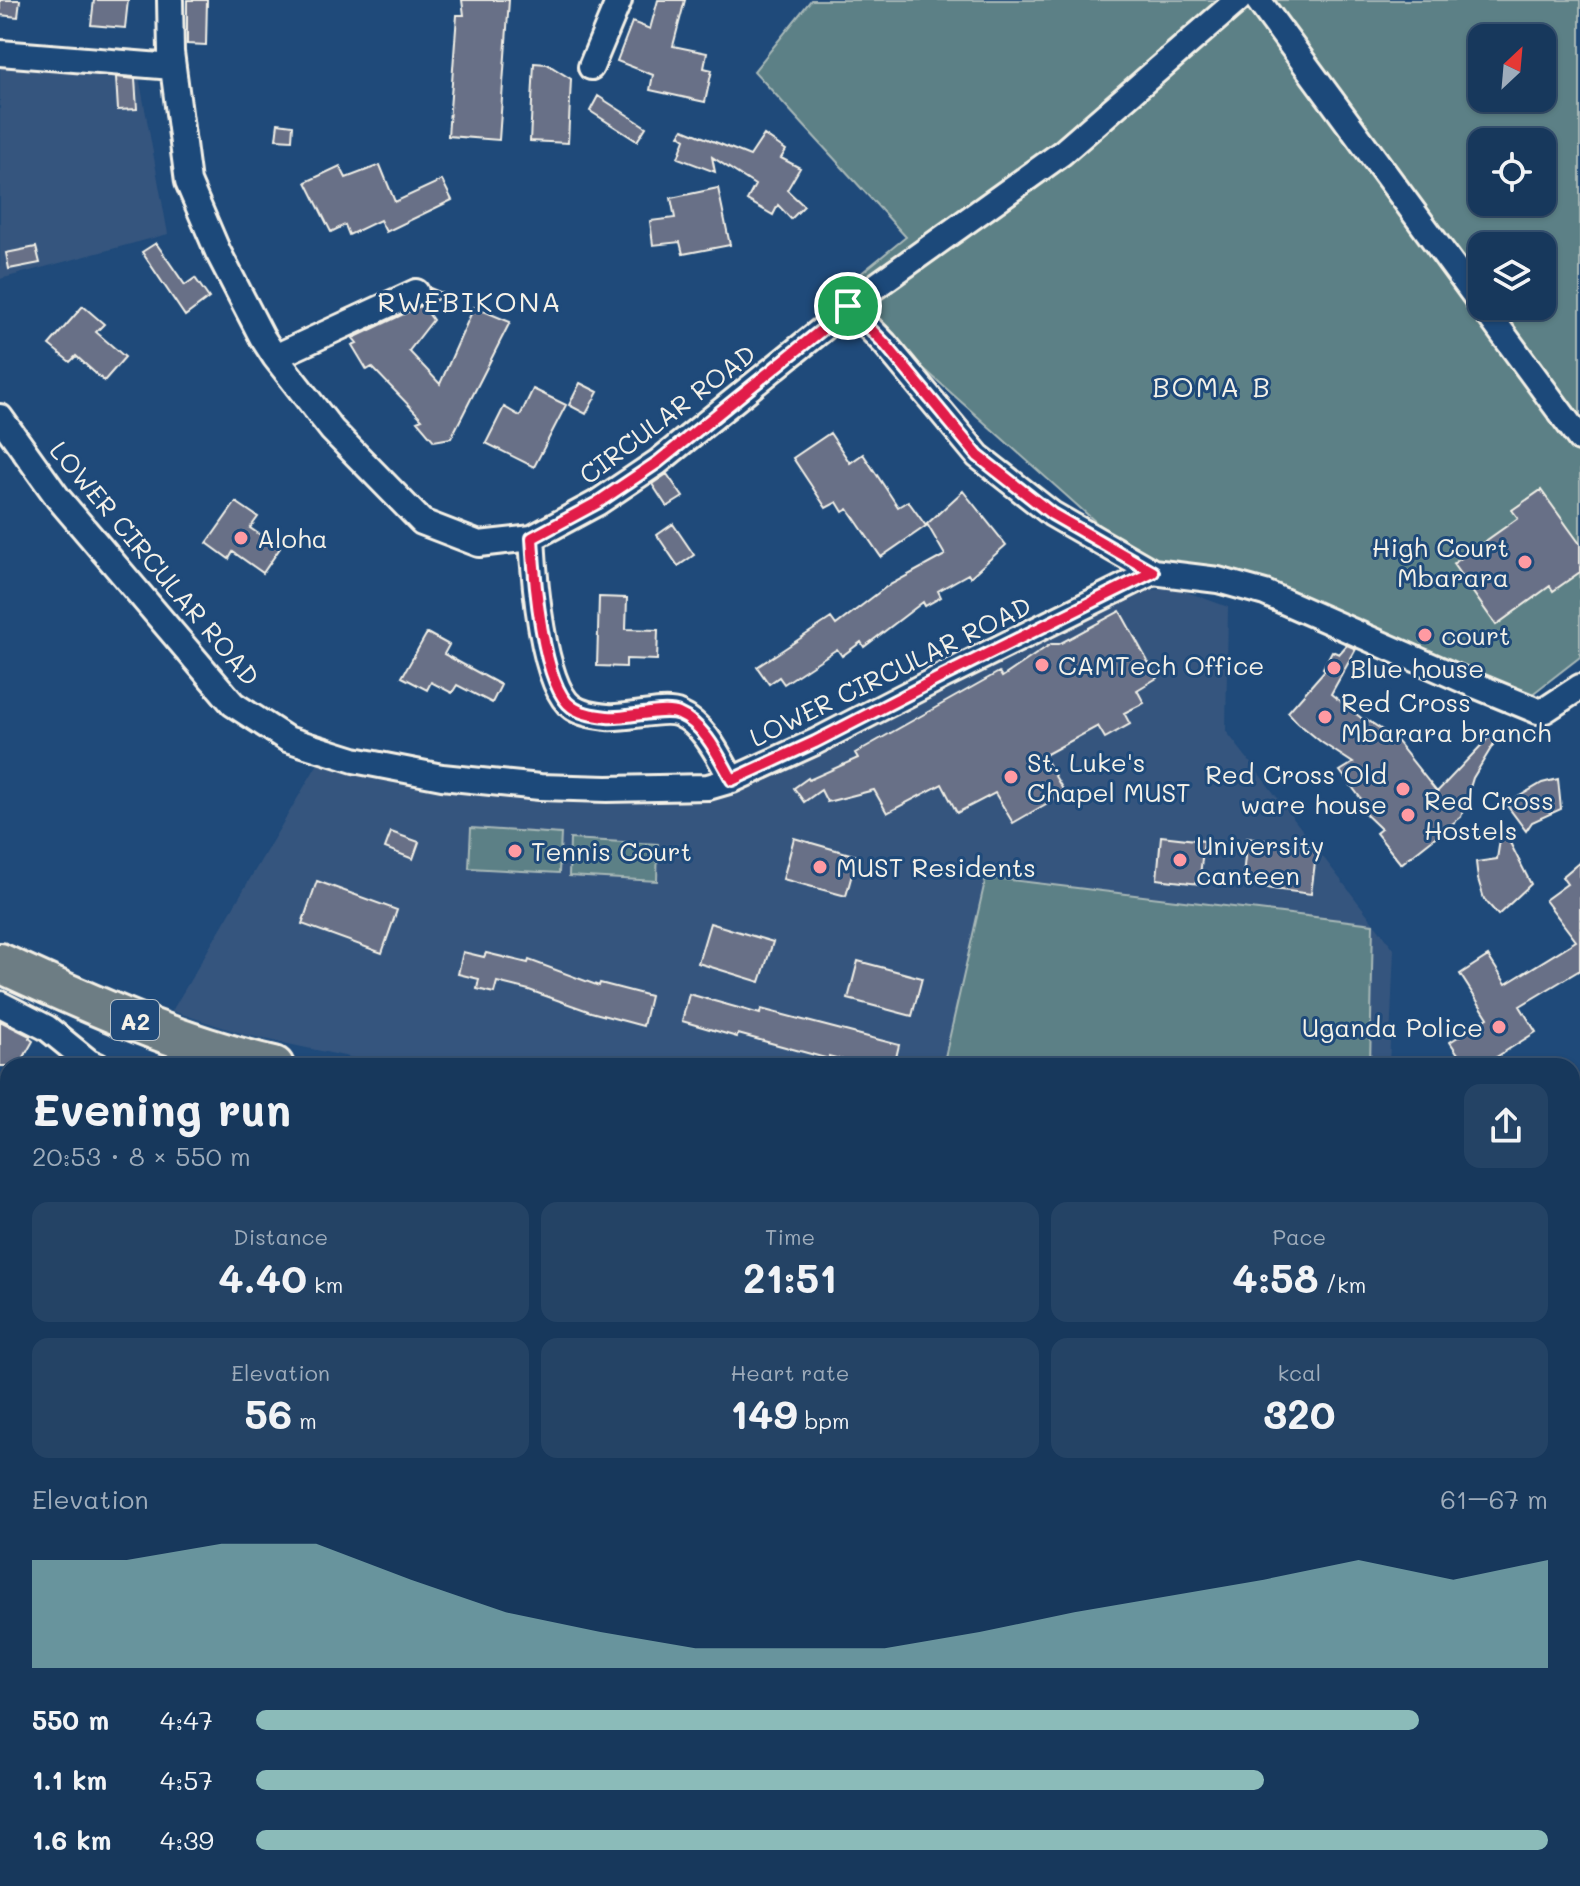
<!DOCTYPE html>
<html lang="en">
<head>
<meta charset="utf-8">
<style>
  :root { --surface:#17385c; --page:#244365; --text:#f1f3f6; --muted:#9eacbb; --line:#365272; --accent:#8bbbb9 }
  body { margin:0; font-family:Mali,sans-serif; background:var(--page); color:var(--text); height:100vh; display:flex; flex-direction:column; font-size:30px; white-space:nowrap }
  * { box-sizing:border-box; margin:0 }
  p { font-size:26px; color:var(--muted) }
  .icon { flex:none; width:44px; height:44px; fill:none; stroke:currentColor; stroke-width:2; stroke-linecap:round; stroke-linejoin:round }
  .map { position:relative; flex:1; overflow:hidden }
  .sheet { position:absolute; left:0px; top:1058px; width:1580px; height:828px; display:flex; flex-direction:column; background:var(--surface); border-radius:24px 24px 0 0; box-shadow:0 2px 6px #0004,0 0 0 2px var(--line) }
  .sheet>* { flex:none }
  .needle { width:52px; rotate:26deg }
  .tools { position:absolute; left:1468px; top:24px; display:grid; gap:16px }
  .tools a { display:grid; place-items:center; width:88px; height:88px; border-radius:16px; background:var(--surface); box-shadow:0 2px 6px #0004,0 0 0 2px var(--line); font-size:40px }
  .pin { position:absolute; display:grid; place-items:center; width:68px; height:68px; color:#fff; margin:-34px; border:4px solid #fff; border-radius:50%; box-shadow:0 2px 8px #0007 }
  .round { display:grid; place-items:center; flex:none; width:84px; height:84px; border-radius:16px; background:var(--page) }
  .head { display:flex; align-items:center; justify-content:space-between; height:136px; padding:0 32px }
  h1 { font-size:44px; font-weight:700; line-height:60px }
  .metrics { display:grid; grid-template-columns:repeat(3,1fr); gap:12px; height:136px; padding:8px 32px }
  .metrics div { display:grid; align-content:center; border-radius:16px; background:var(--page); text-align:center }
  .metrics b { font-size:40px; font-weight:700 }
  .metrics small { font-size:22px; font-weight:400 }
  .metrics p { font-size:22px }
  .chart { height:224px; padding:16px 32px }
  .chart p { display:flex; justify-content:space-between }
  .chart svg { width:100%; height:144px; margin-top:8px; fill:var(--accent); opacity:.7 }
  ul { padding:0 32px; list-style:none; font-size:26px }
  li { display:grid; grid-template-columns:128px 96px 1fr; align-items:center; height:60px }
  li i { height:20px; border-radius:10px; background:var(--accent) }
  .map>svg:first-child { display:block }
</style>
</head>
<body>
<div class="map">
<svg width="1580" height="1886" viewBox="0 0 1580 1886">
  <rect width="100%" height="100%" fill="#1f4a7a"/>
  <filter id="ink" filterUnits="userSpaceOnUse"><feTurbulence type="fractalNoise" baseFrequency=".0125" numOctaves="2"/><feDisplacementMap in="SourceGraphic" scale="16" xChannelSelector="R" yChannelSelector="G"/><feConvolveMatrix kernelMatrix="1 2 1 2 8 2 1 2 1" color-interpolation-filters="sRGB"/></filter>
  <g filter="url(#ink)">
    <!-- built -->
    <path fill="#35557e" d="M 0,59 L 138,71 L 168,234 L 0,279 Z
      M 1176,588 L 1228,607 L 1226,731 L 1394,949 L 1389,1066 L 391,1066 L 246,1035 L 172,1011 L 320,760 L 674,799 L 766,778 L 1039,632 L 1124,592 Z
      M 751,1878 L 1308,1878 L 1306,1886 L 754,1886 Z"/>
    <!-- green -->
    <path fill="#5c8086" stroke="#a8b8b7" stroke-width="2" fill-rule="evenodd" d="M 811,0 L 1580,0 L 1580,657 L 1526,699 L 1144,565 L 838,292 L 906,237 L 754,71 ZM 1482,38 L 1542,38 L 1542,98 L 1482,98 ZM 1482,142 L 1542,142 L 1542,202 L 1482,202 ZM 1482,246 L 1542,246 L 1542,306 L 1482,306 Z
      M 471,828 L 561,834 L 559,873 L 469,868 Z
      M 570,839 L 658,844 L 657,881 L 569,876 Z
      M 986,877 L 1373,924 L 1370,1066 L 943,1066 Z"/>
    <g fill="none" stroke-linecap="round" stroke-linejoin="round">
      <!-- river -->
      <path stroke="#4874a3" stroke-width="36" d="M 0,1490 L 8,1495
        M 0,1592 L 8,1562
        M 88,1878 L 110,1886
        M 45,1886 L 63,1878"/>
    </g>
    <!-- building -->
    <path fill="#677087" stroke="#f4f1e8" stroke-width="2" d="M 0,0 L 20,0 L 18,17 L 0,15 Z
      M 94,0 L 128,0 L 125,28 L 91,25 Z
      M 187,0 L 207,0 L 206,45 L 187,44 Z
      M 462,0 L 509,0 L 499,140 L 448,136 L 457,15 L 464,15 Z
      M 658,0 L 685,0 L 673,46 L 707,53 L 704,68 L 712,70 L 705,102 L 650,90 L 653,75 L 617,61 L 632,22 L 650,29 Z
      M 534,63 L 547,64 L 571,79 L 568,143 L 530,141 Z
      M 116,77 L 135,79 L 137,109 L 118,110 Z
      M 598,96 L 646,127 L 637,141 L 590,111 Z
      M 278,123 L 293,125 L 292,140 L 276,139 Z
      M 683,129 L 750,156 L 764,135 L 786,150 L 781,158 L 800,168 L 787,190 L 804,206 L 791,219 L 778,205 L 773,215 L 747,200 L 755,185 L 712,157 L 715,172 L 678,158 L 685,139 L 679,135 Z
      M 380,165 L 395,202 L 442,180 L 452,200 L 386,232 L 380,220 L 349,235 L 345,225 L 331,232 L 306,182 L 340,166 L 346,178 Z
      M 718,188 L 730,245 L 683,254 L 680,242 L 653,245 L 650,221 L 675,218 L 671,198 Z
      M 156,243 L 185,285 L 195,278 L 209,298 L 185,316 L 142,252 Z
      M 36,247 L 40,263 L 9,269 L 6,253 Z
      M 430,288 L 447,295 L 423,306 L 433,320 L 409,351 L 440,384 L 474,307 L 510,322 L 451,438 L 434,441 L 417,421 L 422,419 L 372,367 L 367,370 L 352,345 L 357,343 L 353,338 L 423,305 L 429,300 Z
      M 83,306 L 104,324 L 96,332 L 125,357 L 104,381 L 76,356 L 70,362 L 49,345 Z
      M 580,383 L 598,392 L 586,414 L 569,405 Z
      M 533,389 L 566,405 L 534,467 L 486,443 L 504,407 L 520,416 Z
      M 830,433 L 850,463 L 863,454 L 898,507 L 908,501 L 926,526 L 881,557 L 848,509 L 843,512 L 837,502 L 826,508 L 793,458 Z
      M 667,474 L 683,497 L 667,507 L 652,484 Z
      M 1541,490 L 1580,544 L 1580,572 L 1553,591 L 1550,586 L 1496,625 L 1453,564 L 1518,518 L 1512,510 Z
      M 963,491 L 1006,545 L 970,577 L 968,574 L 938,591 L 941,597 L 925,606 L 923,602 L 864,647 L 861,642 L 842,656 L 837,649 L 784,684 L 779,677 L 769,684 L 757,667 L 831,618 L 836,625 L 886,587 L 945,555 L 927,524 Z
      M 236,502 L 258,517 L 250,528 L 280,548 L 263,573 L 233,552 L 229,559 L 207,543 Z
      M 673,524 L 694,555 L 678,566 L 657,535 Z
      M 599,597 L 627,598 L 626,629 L 658,630 L 657,660 L 626,659 L 626,667 L 597,666 Z
      M 1120,611 L 1157,678 L 1137,690 L 1144,703 L 1124,713 L 1130,724 L 1105,738 L 1098,726 L 1043,756 L 1065,793 L 1013,823 L 995,793 L 957,813 L 942,784 L 887,813 L 874,790 L 827,802 L 821,790 L 804,802 L 794,788 L 808,778 L 809,780 L 858,758 L 855,753 L 999,672 L 1002,677 L 1051,644 L 1059,644 Z
      M 427,633 L 449,645 L 444,654 L 501,685 L 492,703 L 457,685 L 452,693 L 431,682 L 427,690 L 402,677 Z
      M 1347,645 L 1356,649 L 1331,694 L 1365,721 L 1366,719 L 1394,738 L 1437,792 L 1491,735 L 1496,740 L 1473,778 L 1461,817 L 1401,864 L 1376,833 L 1381,829 L 1359,808 L 1365,804 L 1340,771 L 1353,763 L 1321,742 L 1298,723 L 1288,712 L 1325,670 L 1323,668 L 1332,651 L 1339,654 Z
      M 1558,779 L 1561,809 L 1532,822 L 1526,831 L 1506,804 L 1542,783 Z
      M 1502,827 L 1531,884 L 1498,915 L 1484,899 L 1478,879 L 1476,862 L 1497,859 Z
      M 391,832 L 419,842 L 413,859 L 385,848 Z
      M 1161,836 L 1204,841 L 1199,884 L 1157,879 Z
      M 794,838 L 857,856 L 846,896 L 783,879 Z
      M 1247,838 L 1317,847 L 1311,894 L 1242,885 Z
      M 1580,862 L 1580,970 L 1520,1006 L 1536,1032 L 1482,1066 L 1466,1066 L 1450,1042 L 1488,1018 L 1460,974 L 1488,956 L 1506,984 L 1576,941 L 1545,900 L 1567,884 L 1562,877 Z
      M 317,881 L 397,910 L 382,953 L 302,924 Z
      M 710,923 L 773,942 L 760,982 L 698,963 Z
      M 463,952 L 484,957 L 486,953 L 528,963 L 529,960 L 599,986 L 600,983 L 650,996 L 643,1026 L 591,1012 L 529,990 L 497,982 L 494,993 L 477,989 L 479,979 L 458,974 Z
      M 858,961 L 922,978 L 912,1016 L 848,999 Z
      M 689,994 L 760,1014 L 761,1009 L 899,1045 L 894,1066 L 865,1066 L 829,1056 L 829,1059 L 738,1034 L 737,1037 L 682,1021 Z
      M 0,1021 L 30,1036 L 29,1038 L 33,1041 L 19,1066 L 0,1066 Z"/>
    <g fill="none" stroke-linecap="round" stroke-linejoin="round">
      <defs>
        <path id="street" d="M 170,0 L 171,52 L 188,182 L 218,252 L 262,337 L 275,357 L 332,430 L 422,522 L 479,544 L 532,538 L 597,503 L 658,462 L 824,328 L 848,306 L 1062,153 L 1238,0
          M 1258,0 L 1580,439
          M 0,53 L 173,67
          M 591,67 L 619,0
          M 848,306 L 885,344 L 978,456 L 1052,514 L 1153,572
          M 275,357 L 416,292
          M 0,417 L 58,498 L 233,704 L 287,739 L 354,760 L 442,777 L 540,787 L 607,789 L 708,787 L 732,780 L 815,742 L 943,676 L 1153,572 L 1218,580 L 1265,593 L 1477,686 L 1538,711 L 1545,710 L 1580,687
          M 532,538 C 534,574 542,686 572,707 C 580,713 597,716 607,717 C 626,719 664,707 679,714 C 705,725 719,757 732,780
          M 0,1004 L 47,1028 L 89,1062 L 98,1066
          M 1572,1381 L 1580,1373
          M 1572,1418 L 1580,1423
          M 1572,1528 L 1580,1532
          M 1572,1636 L 1580,1640
          M 1572,1844 L 1580,1846
          M 1156,1878 L 1179,1886
          M 1332,1886 L 1333,1878"/>
        <path id="primary" d="M 0,963 C 87,1003 180,1045 274,1066
          M 1572,1172 L 1580,1166"/>
      </defs>
      <!-- street casing -->
      <use href="#street" stroke="#f4f1e8" stroke-width="30"/>
      <!-- primary casing -->
      <use href="#primary" stroke="#f4f1e8" stroke-width="44"/>
      <!-- street -->
      <use href="#street" stroke="#1f4a7a" stroke-width="24"/>
      <!-- primary -->
      <use href="#primary" stroke="#6d7d84" stroke-width="38"/>
    </g>
  </g>
  <g fill="none" stroke-linecap="round" stroke-linejoin="round" filter="url(#ink)">
    <defs>
      <path id="route" d="M 848,306 L 885,344 L 978,456 L 1052,514 L 1153,572 L 943,676 L 815,742 L 732,780 C 719,757 705,725 679,714 C 664,707 626,719 607,717 C 597,716 580,713 572,707 C 542,687 534,574 532,538 L 597,503 L 658,462 L 824,328 Z"/>
    </defs>
    <!-- route casing -->
    <use href="#route" stroke="#fff" stroke-width="16"/>
    <!-- route -->
    <use href="#route" stroke="#e11d48" stroke-width="10"/>
  </g>
  <!-- markers -->
  <g fill="#ff9aa2" stroke="#1f4a7a" stroke-width="3">
    <circle cx="241" cy="538" r="8"/>
    <circle cx="1525" cy="562" r="8"/>
    <circle cx="1425" cy="635" r="8"/>
    <circle cx="1042" cy="665" r="8"/>
    <circle cx="1334" cy="668" r="8"/>
    <circle cx="1325" cy="717" r="8"/>
    <circle cx="1011" cy="777" r="8"/>
    <circle cx="1403" cy="789" r="8"/>
    <circle cx="1408" cy="815" r="8"/>
    <circle cx="515" cy="851" r="8"/>
    <circle cx="1180" cy="860" r="8"/>
    <circle cx="820" cy="867" r="8"/>
    <circle cx="1499" cy="1027" r="8"/>
  </g>
  <g text-anchor="middle" dominant-baseline="central" stroke-width="6" stroke-linejoin="round" paint-order="stroke">
    <!-- shield labels -->
    <rect fill="#1f4a7a" stroke="#b4bfc7" stroke-width="2" x="111" y="1000" width="48" height="40" rx="6"/>
    <g font-size="24" font-weight="bold" fill="#f4f1e8">
      <text x="135" y="1020">A2</text>
    </g>
    <!-- street labels -->
    <g font-size="26" fill="#f4f1e8" stroke="#1f4a7a">
      <text transform="translate(667 414) rotate(-37)">CIRCULAR ROAD</text>
      <text transform="translate(155 563) rotate(50)">LOWER CIRCULAR ROAD</text>
      <text transform="translate(890 671) rotate(-26)">LOWER CIRCULAR ROAD</text>
    </g>
    <!-- poi labels -->
    <g font-size="26" fill="#f4f1e8" stroke="#1f4a7a" text-anchor="start">
      <text x="257" y="538">Aloha</text>
      <text x="1509" y="547" text-anchor="end">High Court<tspan x="1509" dy="30">Mbarara</tspan></text>
      <text x="1441" y="635">court</text>
      <text x="1058" y="665">CAMTech Office</text>
      <text x="1350" y="668">Blue house</text>
      <text x="1341" y="702">Red Cross<tspan x="1341" dy="30">Mbarara branch</tspan></text>
      <text x="1027" y="762">St. Luke's<tspan x="1027" dy="30">Chapel MUST</tspan></text>
      <text x="1387" y="774" text-anchor="end">Red Cross Old<tspan x="1387" dy="30">ware house</tspan></text>
      <text x="1424" y="800">Red Cross<tspan x="1424" dy="30">Hostels</tspan></text>
      <text x="1196" y="845">University<tspan x="1196" dy="30">canteen</tspan></text>
      <text x="531" y="851">Tennis Court</text>
      <text x="836" y="867">MUST Residents</text>
      <text x="1483" y="1027" text-anchor="end">Uganda Police</text>
    </g>
    <!-- neighbourhood labels -->
    <g font-size="28" letter-spacing="2" fill="#f4f1e8" stroke="#1f4a7a">
      <text x="470" y="301">RWEBIKONA</text>
      <text x="1212" y="386">BOMA B</text>
    </g>
  </g>
</svg>
<div class="tools">
<a><svg class="needle" viewBox="-14 -14 28 28"><path d="M0-13l5 13h-10z" fill="#e53935"/><path d="M0 13l5-13h-10z" fill="#9eacbb"/></svg></a>
<a><svg class="icon" aria-label="locate" viewBox="0 0 24 24"><circle cx="12" cy="12" r="6"/><path d="M12 2v4M12 18v4M2 12h4M18 12h4"/></svg></a>
<a><svg class="icon" aria-label="layers" viewBox="0 0 24 24"><path d="M12 4l9 5-9 5-9-5zM3 14l9 5 9-5"/></svg></a>
</div>
<div class="pin" style="left:848px;top:306px;background:#1e9e55"><svg class="icon" aria-label="arrive" viewBox="0 0 24 24"><path d="M6 21V4h12l-3 4 3 4H6"/></svg></div>
<section class="sheet">
<div class="head"><div><h1>Evening run</h1><p>20:53 · 8 × 550 m</p></div><a class="round"><svg class="icon" aria-label="share" viewBox="0 0 24 24"><path d="M12 15V3M7 8l5-5 5 5M5 13v7h14v-7"/></svg></a></div>
<div class="metrics">
<div><p>Distance</p><b>4.40<small> km</small></b></div>
<div><p>Time</p><b>21:51</b></div>
<div><p>Pace</p><b>4:58<small> /km</small></b></div>
</div>
<div class="metrics">
<div><p>Elevation</p><b>56<small> m</small></b></div>
<div><p>Heart rate</p><b>149<small> bpm</small></b></div>
<div><p>kcal</p><b>320</b></div>
</div>
<div class="chart"><p><span>Elevation</span>61–67 m</p>
<svg viewBox="0 0 160 44" preserveAspectRatio="none"><path d="M0 44V11L10 11L20 6L30 6L40 17L50 27L60 33L70 38L80 38L90 38L100 33L110 27L120 22L130 17L140 11L150 17L160 11V44z"/></svg>
</div>
<ul>
<li><b>550 m</b>4:47<i style="width:90%"></i></li>
<li><b>1.1 km</b>4:57<i style="width:78%"></i></li>
<li><b>1.6 km</b>4:39<i style="width:100%"></i></li>
</ul>
</section>
</div>
</body>
</html>
